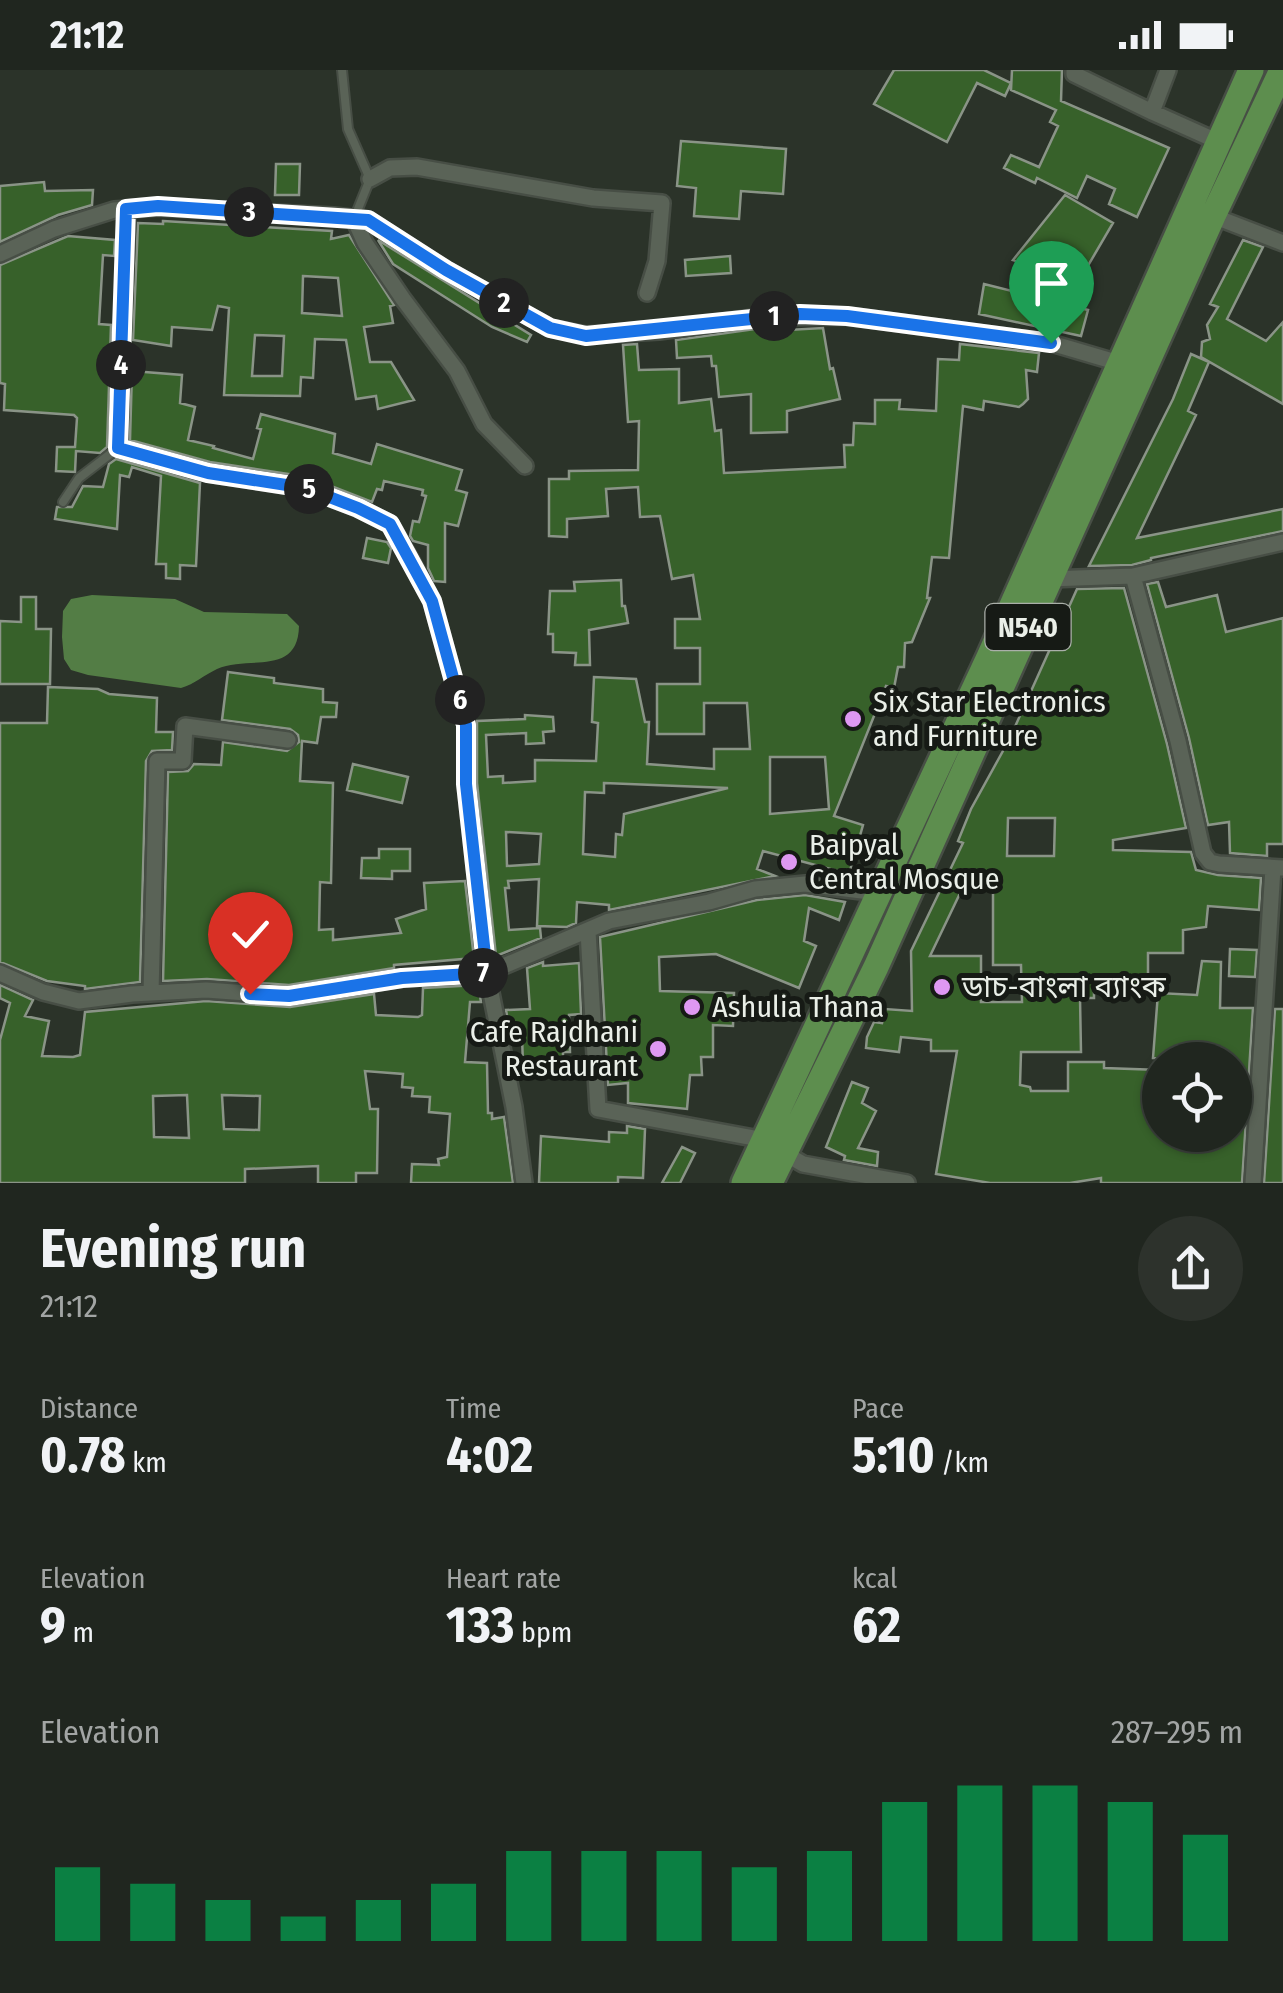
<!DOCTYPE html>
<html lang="en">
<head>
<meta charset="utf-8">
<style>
  :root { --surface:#20261f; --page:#2d322c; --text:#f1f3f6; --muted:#a2a5a4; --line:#3d433d; --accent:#0b8043 }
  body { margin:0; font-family:"Fira Sans Condensed","Noto Sans Bengali",sans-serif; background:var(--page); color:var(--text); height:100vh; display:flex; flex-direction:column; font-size:38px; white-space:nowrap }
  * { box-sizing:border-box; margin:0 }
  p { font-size:32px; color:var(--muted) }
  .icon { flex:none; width:55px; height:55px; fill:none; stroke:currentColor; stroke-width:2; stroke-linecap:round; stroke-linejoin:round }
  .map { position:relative; height:1113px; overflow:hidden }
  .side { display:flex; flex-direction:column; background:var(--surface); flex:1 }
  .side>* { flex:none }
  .fabs { position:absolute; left:1142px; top:972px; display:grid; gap:20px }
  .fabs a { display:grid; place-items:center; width:110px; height:110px; border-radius:50%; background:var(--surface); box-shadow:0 2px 8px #0004,0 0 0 2px var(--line); font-size:50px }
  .pin { position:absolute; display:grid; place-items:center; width:85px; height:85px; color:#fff; margin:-102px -42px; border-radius:50% 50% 50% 0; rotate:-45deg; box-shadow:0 0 10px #0007 }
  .pin .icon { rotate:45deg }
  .km { position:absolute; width:50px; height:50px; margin:-25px; border-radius:50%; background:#222; color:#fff; font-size:28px; line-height:50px; text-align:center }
  .round { display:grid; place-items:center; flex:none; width:105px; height:105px; border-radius:52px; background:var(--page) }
  .headline { display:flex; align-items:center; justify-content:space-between; height:170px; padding:0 40px }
  h1 { font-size:55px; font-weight:700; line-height:75px }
  .stats { display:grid; grid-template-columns:repeat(3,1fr); gap:15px; height:170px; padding:10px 40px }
  .stats div { display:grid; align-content:center }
  .stats b { font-size:50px; font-weight:700 }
  .stats small { font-size:28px; font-weight:400 }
  .stats p { font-size:28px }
  .chart { height:280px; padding:20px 40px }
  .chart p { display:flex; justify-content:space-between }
  .chart svg { width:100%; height:180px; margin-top:10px; stroke:var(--accent); stroke-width:6 }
  .status { display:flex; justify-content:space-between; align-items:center; height:70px; padding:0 50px; background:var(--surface); direction:ltr }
  .status svg { height:28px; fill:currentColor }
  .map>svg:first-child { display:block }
</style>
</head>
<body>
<div class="status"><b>21:12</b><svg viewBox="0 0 49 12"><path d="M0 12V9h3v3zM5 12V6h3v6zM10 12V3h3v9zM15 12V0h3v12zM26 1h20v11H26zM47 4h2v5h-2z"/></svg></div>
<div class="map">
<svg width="1283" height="1113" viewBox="0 0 1283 1113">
  <rect width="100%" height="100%" fill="#2b3329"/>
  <!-- water -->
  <path fill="#537d45" d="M 92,525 L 175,529 L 204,542 L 287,544 L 299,556 C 298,607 248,585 217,599 C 204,605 195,614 181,618 L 88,605 L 71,600 L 64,589 L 62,567 L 63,541 L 71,529 Z"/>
  <!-- building -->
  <path fill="#37612a" stroke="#8a9487" stroke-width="2.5" fill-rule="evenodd" d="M 894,0 L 984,0 L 1011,13 L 1005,26 L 977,13 L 947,72 L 874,34 Z
    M 1012,0 L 1062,0 L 1061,31 L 1169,78 L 1137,147 L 1109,134 L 1115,119 L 1087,106 L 1077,128 L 1037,108 L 1035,113 L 1004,98 L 1011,85 L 1039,97 L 1058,56 L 1050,52 L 1056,40 L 1011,20 Z
    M 681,71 L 786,79 L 783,124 L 741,121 L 739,149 L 694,146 L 696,118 L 677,116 Z
    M 276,94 L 300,94 L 299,125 L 275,125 Z
    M 44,112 L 45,121 L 93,120 L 92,135 L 58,145 L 0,172 L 0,116 Z
    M 1065,125 L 1113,153 L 1079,211 L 1013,190 Z
    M 163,151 L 332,161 L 331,169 L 349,165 L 394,235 L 390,236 L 393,253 L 364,257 L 370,292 L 391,292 L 414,330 L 378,339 L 376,326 L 356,329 L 346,270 L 315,269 L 313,308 L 301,307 L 300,326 L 224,325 L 229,238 L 218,236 L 212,260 L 172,257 L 171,276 L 133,270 L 138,153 L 163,154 ZM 303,206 L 338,208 L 342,246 L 302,243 ZM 255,265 L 284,266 L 282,306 L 252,306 Z
    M 68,166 L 115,170 L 114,186 L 103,185 L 99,254 L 111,255 L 107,377 L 100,383 L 76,381 L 75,402 L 56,401 L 57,377 L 75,377 L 77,348 L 74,345 L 4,340 L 5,314 L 0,313 L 0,195 Z
    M 378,170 L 531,265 L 527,272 L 492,257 L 393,194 Z
    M 1243,170 L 1263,177 L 1227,249 L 1266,271 L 1283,252 L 1283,334 L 1201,287 L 1202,272 L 1210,269 L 1207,255 L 1218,237 L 1210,234 Z
    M 730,186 L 731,203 L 686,206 L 685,190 Z
    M 984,214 L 1088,240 L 1081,266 L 979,244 Z
    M 762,258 L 770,258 L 770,261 L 823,258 L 830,299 L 833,298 L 840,329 L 787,341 L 787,362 L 751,363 L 751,324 L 719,327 L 716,296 L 712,296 L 711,286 L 677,288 L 676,270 Z
    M 637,274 L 639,300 L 679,299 L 679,333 L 711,329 L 715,361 L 721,360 L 724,403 L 845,397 L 844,375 L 853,375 L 854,353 L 875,354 L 875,330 L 900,330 L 899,339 L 936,341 L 938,289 L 959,290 L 960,274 L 1039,283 L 1037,302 L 1026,300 L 1028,329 L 1023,334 L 1019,337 L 984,331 L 983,340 L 963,336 L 949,488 L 932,487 L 927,528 L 930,528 L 912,572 L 905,573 L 904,597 L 898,597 L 894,618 L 886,616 L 834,746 L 863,755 L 849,804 L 763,781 L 757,799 L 775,806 L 609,840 L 609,835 L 577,832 L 576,853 L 567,857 L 537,856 L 539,809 L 508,811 L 509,818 L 505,818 L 509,860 L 540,858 L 541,868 L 496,886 L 477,713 L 477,651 L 525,649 L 525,645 L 553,647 L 554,661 L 543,662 L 544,673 L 526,674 L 526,663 L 486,665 L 488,707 L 503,706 L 503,713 L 535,711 L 535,690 L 596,691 L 598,653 L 592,652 L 594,607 L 636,609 L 645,652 L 649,652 L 647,694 L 714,699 L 714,679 L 750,679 L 747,633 L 704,633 L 704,664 L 657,664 L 657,614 L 700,614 L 700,578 L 675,578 L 675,549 L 700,549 L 693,505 L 672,509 L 660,446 L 640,447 L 638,417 L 606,419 L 608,446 L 567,449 L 567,467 L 549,466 L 549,409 L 569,409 L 569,401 L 638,400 L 639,351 L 628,352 L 623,275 ZM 770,687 L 825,687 L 829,739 L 770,744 ZM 604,713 L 728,718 L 624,744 L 622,765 L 616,764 L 615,787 L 583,784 L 585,722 L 604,723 ZM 506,762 L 541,764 L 539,794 L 507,796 Z
    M 1191,284 L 1209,292 L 1188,341 L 1196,345 L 1137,468 L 1283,439 L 1283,461 L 1151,488 L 1151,490 L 1132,495 L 1089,496 L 1173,329 Z
    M 132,301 L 182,305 L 180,333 L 195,337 L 188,370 L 214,376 L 213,378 L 253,389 L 261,359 L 257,358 L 261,344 L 335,364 L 333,383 L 371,394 L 377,374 L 462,400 L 456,420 L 467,423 L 458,456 L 445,453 L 445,512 L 434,511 L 428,498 L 428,475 L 413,471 L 410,466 L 413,451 L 419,452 L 426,426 L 422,425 L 423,420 L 384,411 L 382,420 L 377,419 L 372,432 L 308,407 L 210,392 L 130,370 Z
    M 116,389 L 200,413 L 196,496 L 180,495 L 180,509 L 166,508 L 166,494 L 156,494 L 161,406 L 132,397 L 129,407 L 120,405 L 117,459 L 55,449 L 57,437 L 72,437 L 83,416 L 103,417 L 109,394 Z
    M 367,468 L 387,472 L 391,478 L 388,493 L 363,488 Z
    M 621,510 L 622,536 L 625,536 L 628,553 L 589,560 L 590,595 L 575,595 L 576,583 L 553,582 L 553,564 L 548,564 L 550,521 L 575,521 L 574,512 Z
    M 1158,512 L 1166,537 L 1217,525 L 1226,562 L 1283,548 L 1283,774 L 1267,774 L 1267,786 L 1230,783 L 1229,752 L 1208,755 L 1189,668 L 1147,514 Z
    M 1124,518 L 1167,674 L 1186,758 L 1113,770 L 1113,780 L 1191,782 L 1196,800 L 1218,805 L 1261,808 L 1259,840 L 1208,836 L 1206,857 L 1183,860 L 1183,883 L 1148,883 L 1148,923 L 1094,923 L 1094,928 L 1080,928 L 1081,982 L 1021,982 L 1020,1015 L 1030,1017 L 1031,1021 L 1068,1021 L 1068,992 L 1104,992 L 1104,998 L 1160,1000 L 1160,1065 L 1235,1065 L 1235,990 L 1153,988 L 1158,923 L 1197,925 L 1202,891 L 1221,892 L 1220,938 L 1253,938 L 1242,1113 L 1101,1113 L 1101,1108 L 1070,1113 L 990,1113 L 936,1104 L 957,981 L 931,981 L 931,970 L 901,967 L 899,982 L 866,978 L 867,967 L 874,952 L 882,953 L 885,939 L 912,941 L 911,881 L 963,773 L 958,771 L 971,739 L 1009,670 L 1077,519 ZM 1008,748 L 1055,748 L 1054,786 L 1007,786 ZM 964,815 L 993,815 L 993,895 L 1021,895 L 1022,932 L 981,932 L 981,886 L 930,886 Z
    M 21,527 L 36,527 L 36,559 L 51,559 L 50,614 L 0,614 L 0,551 L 21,552 Z
    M 228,602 L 274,608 L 274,613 L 323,619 L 323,632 L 337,633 L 336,647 L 321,647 L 317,673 L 302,671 L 300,711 L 333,713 L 331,813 L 320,812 L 319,860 L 333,859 L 333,870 L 401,863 L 396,849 L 426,839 L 424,813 L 465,811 L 474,888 L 394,895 L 394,898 L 289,915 L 207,909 L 163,911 L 168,702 L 188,701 L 194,694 L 221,695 L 223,672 L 287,681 L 299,672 L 298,665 L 290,659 L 222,650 Z
    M 48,617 L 98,619 L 109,624 L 157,628 L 156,662 L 173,662 L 172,680 L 152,681 L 146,691 L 140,912 L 85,919 L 85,916 L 47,911 L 0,892 L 0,653 L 47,653 Z
    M 353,694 L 408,707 L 402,733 L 347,720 Z
    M 379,779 L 410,779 L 410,801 L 392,801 L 392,809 L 361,808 L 362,788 L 379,788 Z
    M 805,825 L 845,832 L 839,850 L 809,838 L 804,871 L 816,876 L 799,918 L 716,884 L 659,887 L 660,921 L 734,923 L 733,956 L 713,955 L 713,987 L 701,987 L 702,1005 L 690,1005 L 687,1039 L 628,1033 L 628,1013 L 608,1015 L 600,867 L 757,830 Z
    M 1230,879 L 1257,880 L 1255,907 L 1229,906 Z
    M 543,892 L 543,896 L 579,893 L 581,944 L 569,945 L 570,982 L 563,982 L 563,993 L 523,994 L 522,967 L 511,967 L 506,940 L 530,939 L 527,898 Z
    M 0,915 L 33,930 L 25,946 L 49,951 L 42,986 L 73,987 L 80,985 L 85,942 L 206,931 L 290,937 L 374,924 L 376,945 L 418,947 L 422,945 L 423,918 L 478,915 L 481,932 L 470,932 L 465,992 L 487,993 L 488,1043 L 492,1043 L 492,1049 L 504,1047 L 513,1113 L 411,1113 L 412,1094 L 439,1095 L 438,1089 L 447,1087 L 450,1044 L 429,1042 L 430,1027 L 412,1026 L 413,1018 L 402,1017 L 403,1004 L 365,1001 L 370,1039 L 378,1039 L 377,1103 L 356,1103 L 356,1113 L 318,1113 L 318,1096 L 245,1099 L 245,1113 L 0,1113 L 0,970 L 10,933 L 0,928 ZM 187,1025 L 189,1068 L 154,1067 L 153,1026 ZM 222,1025 L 260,1026 L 259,1060 L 224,1059 Z
    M 1275,939 L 1283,939 L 1283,1113 L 1264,1113 Z
    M 852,1012 L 868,1018 L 862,1033 L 876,1041 L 858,1078 L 878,1082 L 877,1096 L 844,1090 L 845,1086 L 826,1077 Z
    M 627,1056 L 645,1059 L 643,1108 L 618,1107 L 618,1113 L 539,1113 L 541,1066 L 609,1072 L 609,1062 L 627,1063 Z
    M 682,1077 L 695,1083 L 680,1113 L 662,1113 Z"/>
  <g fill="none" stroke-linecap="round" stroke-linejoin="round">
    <defs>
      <path id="service" d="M 342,0 L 348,59 L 370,109 L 354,149
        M 63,432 L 79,408 L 118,378"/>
      <path id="minor" d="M 1074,0 L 1074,4 L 1152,42
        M 1168,0 L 1152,42 L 1219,72
        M 370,109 L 390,98 L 417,97 L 593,128 L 662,133 L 657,191 L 647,223
        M 127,139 L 118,378 L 208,403 L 306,418 L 358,438 L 390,454 L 410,489 L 432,531 L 466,655 L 466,714 L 487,903 L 514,1037 L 524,1113
        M 1213,146 L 1283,173
        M 354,149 L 365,173 L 403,229 L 457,301 L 484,354 L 525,396
        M 0,184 L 54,159 L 114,140 L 158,137 L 334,146 L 368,150 L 446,200 L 550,258 L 586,265 L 659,261 L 761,247 L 847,246 L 1051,273 L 1119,293
        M 1133,506 L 1283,472
        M 1049,509 L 1133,506 L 1178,671 L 1203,783 L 1210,792 L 1219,794 L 1283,798
        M 588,861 L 598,1039 L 764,1070
        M 0,903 L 43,922 L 79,931 L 132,924 L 206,920 L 289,926 L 402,908 L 487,903 L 609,851 L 709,832 L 755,819 L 805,814 L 878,823
        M 151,923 L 157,691 L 183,691 L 185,656 L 288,670
        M 784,1083 L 803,1094 L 907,1113
        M 1253,1113 L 1273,798"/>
      <path id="trunk" d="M 744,1113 L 989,587 L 1251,0
        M 770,1113 L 876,897 L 1213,146 L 1282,0"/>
    </defs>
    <!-- service casing -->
    <use href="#service" stroke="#474e45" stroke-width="12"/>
    <!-- minor casing -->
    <use href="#minor" stroke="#474e45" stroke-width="20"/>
    <!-- trunk casing -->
    <use href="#trunk" stroke="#474e45" stroke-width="30"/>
    <!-- service -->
    <use href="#service" stroke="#5a6357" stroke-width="8"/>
    <!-- minor -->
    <use href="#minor" stroke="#5a6357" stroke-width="15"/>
    <!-- trunk -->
    <use href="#trunk" stroke="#5d8e4e" stroke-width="25"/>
  </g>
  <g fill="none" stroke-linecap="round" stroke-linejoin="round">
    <defs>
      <path id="route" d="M 250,924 L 289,926 L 402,908 L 487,903 L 466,714 L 466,655 L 432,531 L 390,454 L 358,438 L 306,418 L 208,403 L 118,378 L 126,139 L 158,136 L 368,150 L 446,200 L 550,258 L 586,266 L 800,244 L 847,246 L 1051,273"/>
    </defs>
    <!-- route casing -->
    <use href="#route" stroke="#fff" stroke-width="20"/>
    <!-- route -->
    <use href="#route" stroke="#1a73e8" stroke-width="12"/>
  </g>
  <!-- markers -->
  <g fill="#de98f2" stroke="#161a15" stroke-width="4">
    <circle cx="853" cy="649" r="10"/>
    <circle cx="789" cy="792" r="10"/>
    <circle cx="942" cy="917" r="10"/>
    <circle cx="692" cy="937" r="10"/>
    <circle cx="658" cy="979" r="10"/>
  </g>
  <g text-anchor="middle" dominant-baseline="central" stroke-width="10" stroke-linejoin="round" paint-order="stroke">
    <!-- shield labels -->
    <rect fill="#161a15" stroke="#aaafa9" stroke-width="2.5" x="985.5" y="534" width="85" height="46" rx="8"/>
    <g font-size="28" font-weight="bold" fill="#eaefe8">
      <text x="1028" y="557">N540</text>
    </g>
    <!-- poi labels -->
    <g font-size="30" fill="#eaefe8" stroke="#161a15" text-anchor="start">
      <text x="873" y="632">Six Star Electronics<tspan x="873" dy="34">and Furniture</tspan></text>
      <text x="809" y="775">Baipyal<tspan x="809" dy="34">Central Mosque</tspan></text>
      <text x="962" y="917">ডাচ-বাংলা ব্যাংক</text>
      <text x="712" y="937">Ashulia Thana</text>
      <text x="638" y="962" text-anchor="end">Cafe Rajdhani<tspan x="638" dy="34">Restaurant</tspan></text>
    </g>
  </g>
</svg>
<div class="fabs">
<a><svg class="icon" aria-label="locate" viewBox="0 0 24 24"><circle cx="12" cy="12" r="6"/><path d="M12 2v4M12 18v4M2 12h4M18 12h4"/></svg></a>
</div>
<div class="pin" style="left:1051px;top:273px;background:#1e9e55"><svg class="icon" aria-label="arrive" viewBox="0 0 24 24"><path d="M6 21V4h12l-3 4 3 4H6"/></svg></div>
<div class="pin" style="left:250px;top:924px;background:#d93025"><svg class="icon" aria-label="check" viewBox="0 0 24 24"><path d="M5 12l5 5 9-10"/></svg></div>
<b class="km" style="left:774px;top:246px">1</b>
<b class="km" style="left:504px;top:233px">2</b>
<b class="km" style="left:249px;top:142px">3</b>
<b class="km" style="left:121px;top:295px">4</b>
<b class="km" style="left:309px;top:419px">5</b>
<b class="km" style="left:460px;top:630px">6</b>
<b class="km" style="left:483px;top:903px">7</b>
</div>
<section class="side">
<div class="headline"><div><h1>Evening run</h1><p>21:12</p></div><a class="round"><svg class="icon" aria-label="share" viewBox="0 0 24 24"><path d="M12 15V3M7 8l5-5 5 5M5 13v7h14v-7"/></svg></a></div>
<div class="stats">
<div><p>Distance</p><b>0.78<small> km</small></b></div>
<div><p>Time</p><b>4:02</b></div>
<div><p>Pace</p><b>5:10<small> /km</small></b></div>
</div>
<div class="stats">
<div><p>Elevation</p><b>9<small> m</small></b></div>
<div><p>Heart rate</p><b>133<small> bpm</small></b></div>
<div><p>kcal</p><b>62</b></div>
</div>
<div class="chart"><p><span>Elevation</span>287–295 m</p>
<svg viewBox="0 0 160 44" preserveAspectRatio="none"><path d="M5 44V26M15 44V30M25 44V34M35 44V38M45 44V34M55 44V30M65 44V22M75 44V22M85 44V22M95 44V26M105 44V22M115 44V10M125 44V6M135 44V6M145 44V10M155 44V18"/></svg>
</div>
</section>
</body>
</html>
